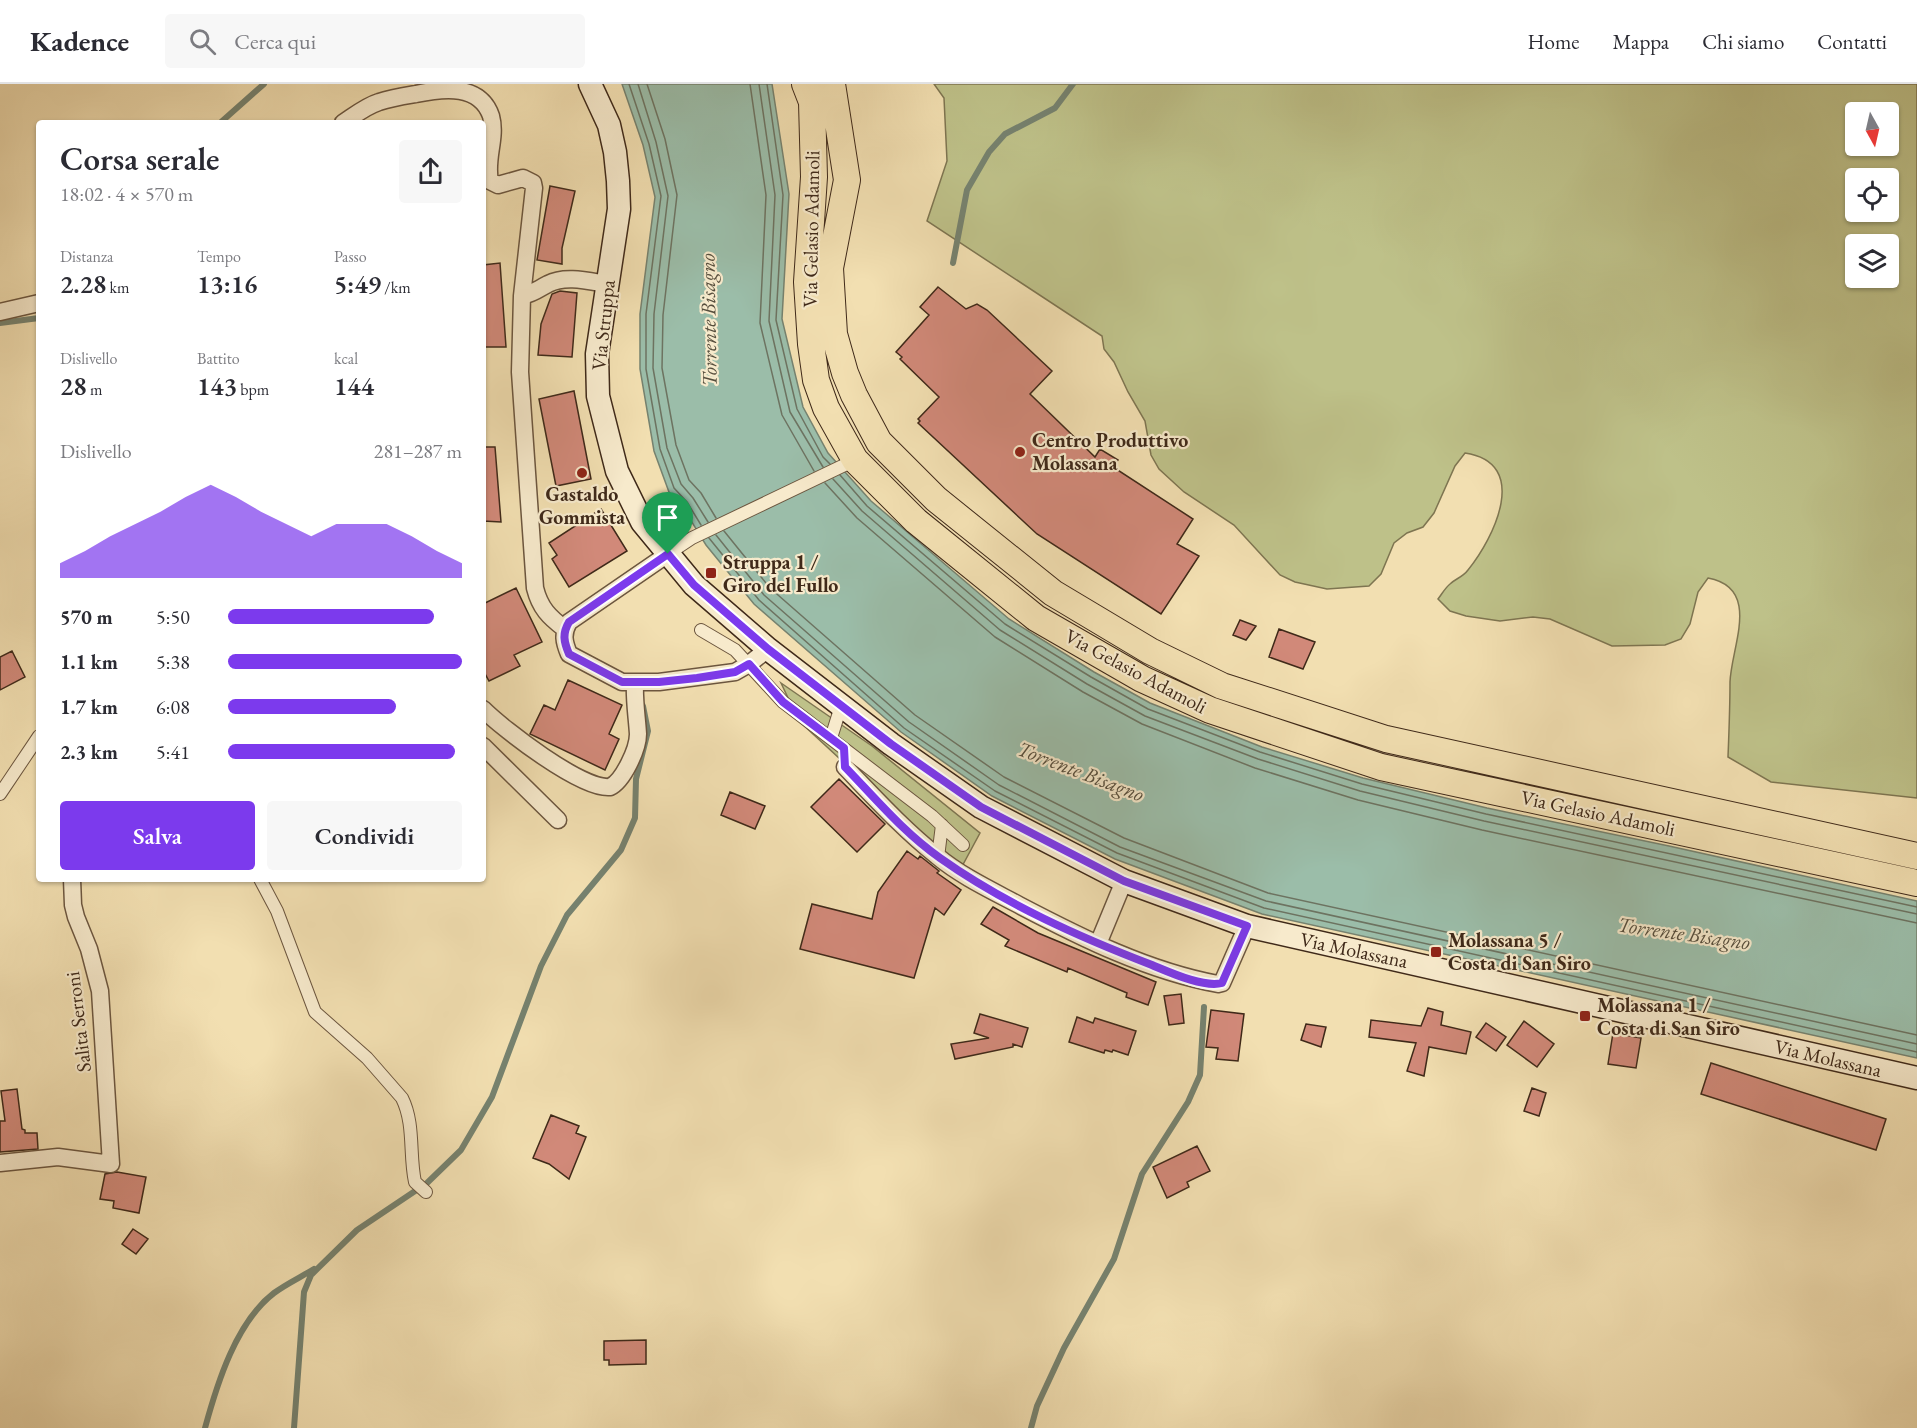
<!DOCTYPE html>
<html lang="it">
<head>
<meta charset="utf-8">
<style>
  :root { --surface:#fff; --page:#f7f7f7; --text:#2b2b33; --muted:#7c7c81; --line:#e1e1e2; --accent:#7c3aed }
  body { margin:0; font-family:"EB Garamond",serif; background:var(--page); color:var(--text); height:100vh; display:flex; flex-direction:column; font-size:22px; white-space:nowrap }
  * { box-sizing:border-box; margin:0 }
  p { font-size:20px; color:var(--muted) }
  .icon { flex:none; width:33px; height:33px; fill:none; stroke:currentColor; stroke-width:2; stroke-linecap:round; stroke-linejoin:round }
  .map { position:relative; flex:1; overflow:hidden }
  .side { position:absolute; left:36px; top:36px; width:450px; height:762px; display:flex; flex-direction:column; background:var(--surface); border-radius:6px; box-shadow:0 2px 4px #0004 }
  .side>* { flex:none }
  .needle { width:39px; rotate:172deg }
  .fabs { position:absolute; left:1845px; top:18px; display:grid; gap:12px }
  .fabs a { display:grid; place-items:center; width:54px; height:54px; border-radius:6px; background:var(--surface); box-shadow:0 2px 4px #0004; font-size:30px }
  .pin { position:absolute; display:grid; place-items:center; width:51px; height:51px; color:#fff; margin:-62px -26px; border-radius:50% 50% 50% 0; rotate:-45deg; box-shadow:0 0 6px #0007 }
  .pin .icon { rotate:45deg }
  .round { display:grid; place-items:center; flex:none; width:63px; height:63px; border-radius:6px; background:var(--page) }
  .headline { display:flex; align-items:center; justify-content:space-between; height:102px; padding:0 24px }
  h1 { font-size:33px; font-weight:600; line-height:45px }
  .stats { display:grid; grid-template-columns:repeat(3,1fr); gap:9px; height:102px; padding:6px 24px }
  .stats div { display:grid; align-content:center }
  .stats b { font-size:26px; font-weight:600 }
  .stats small { font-size:16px; font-weight:400 }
  .stats p { font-size:16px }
  .chart { height:168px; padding:12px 24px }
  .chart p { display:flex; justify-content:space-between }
  .chart svg { width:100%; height:108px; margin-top:6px; fill:var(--accent); opacity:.7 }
  .action { display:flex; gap:12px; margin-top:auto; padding:12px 24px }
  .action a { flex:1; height:69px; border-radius:6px; background:var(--accent); color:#fff; font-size:24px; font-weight:600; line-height:69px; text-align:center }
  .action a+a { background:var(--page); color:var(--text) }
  ul { padding:0 24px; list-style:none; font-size:20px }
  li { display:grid; grid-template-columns:96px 72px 1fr; align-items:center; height:45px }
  li i { height:15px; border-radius:8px; background:var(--accent) }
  header { display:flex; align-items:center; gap:36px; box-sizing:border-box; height:84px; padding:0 30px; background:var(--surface); border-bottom:2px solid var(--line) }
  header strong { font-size:28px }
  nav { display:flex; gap:33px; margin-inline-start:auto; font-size:21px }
  .search { width:420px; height:54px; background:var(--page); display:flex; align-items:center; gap:15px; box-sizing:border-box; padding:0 21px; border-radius:6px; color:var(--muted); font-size:22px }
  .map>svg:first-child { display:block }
</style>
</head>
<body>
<header>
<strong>Kadence</strong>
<div class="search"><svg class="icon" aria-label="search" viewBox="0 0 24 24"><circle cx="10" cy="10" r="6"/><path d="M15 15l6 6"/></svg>Cerca qui</div>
<nav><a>Home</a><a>Mappa</a><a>Chi siamo</a><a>Contatti</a></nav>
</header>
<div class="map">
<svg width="1917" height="1344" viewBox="0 0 1917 1344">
  <rect width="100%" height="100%" fill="#f2dfb1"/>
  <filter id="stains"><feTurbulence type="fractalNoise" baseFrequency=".00333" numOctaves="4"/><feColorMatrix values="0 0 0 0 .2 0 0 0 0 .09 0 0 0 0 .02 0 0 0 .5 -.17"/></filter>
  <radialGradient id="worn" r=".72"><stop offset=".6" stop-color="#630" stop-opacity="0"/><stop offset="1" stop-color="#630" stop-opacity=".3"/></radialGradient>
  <!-- green -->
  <path fill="#bec189" stroke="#7e7551" stroke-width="1.5" fill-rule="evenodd" d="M 934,0 L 1917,0 L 1917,714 L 1771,698 L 1728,673 C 1729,648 1730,623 1730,598 C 1731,563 1762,504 1708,494 L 1698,508 L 1690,540 L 1681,555 L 1665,561 L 1612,562 L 1550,535 L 1533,533 L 1500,537 L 1466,532 L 1450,527 L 1438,515 C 1442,510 1445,504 1450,500 C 1455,495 1463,493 1468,486 C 1494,454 1531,379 1465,369 L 1455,382 L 1434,429 L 1423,443 L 1407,449 L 1394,459 L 1381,490 L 1369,502 L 1327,505 L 1295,498 L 1280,491 L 1234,441 L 1184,408 L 1159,385 L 1151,371 L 1145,337 L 1128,308 L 1114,278 L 1104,265 L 1102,252 L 927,137 L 947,77 L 944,14 ZM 1856,28 L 1888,28 L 1888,62 L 1856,62 ZM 1856,94 L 1888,94 L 1888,128 L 1856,128 ZM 1856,160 L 1888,160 L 1888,194 L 1856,194 Z
    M 781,599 L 872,662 L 980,749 L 960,786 L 799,637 Z"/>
  <!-- water -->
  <path fill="#9bbda9" stroke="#76826f" stroke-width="1.5" d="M 622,0 L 772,0 L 789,110 L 782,235 L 803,323 L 828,369 L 871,417 L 1009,535 L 1094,588 L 1150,619 L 1262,663 L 1363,694 L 1487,724 L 1669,762 L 1917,817 L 1917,974 L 1262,830 L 1115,775 L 992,712 L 901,648 L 754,520 L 706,461 L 682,422 L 669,408 L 654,367 L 640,285 L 640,230 L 655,113 L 643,61 Z"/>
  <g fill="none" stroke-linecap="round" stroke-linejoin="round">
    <!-- shore -->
    <path stroke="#6d7361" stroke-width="1.5" d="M 629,0 L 649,60 L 661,112 L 646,230 L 646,285 L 660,365 L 674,404 L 687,418 L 701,441
      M 638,0 L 656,58 L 668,112 L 654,230 L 653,284 L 667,364 L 681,400 L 693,414 L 708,438
      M 647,0 L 665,55 L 677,111 L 663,231 L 662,284 L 676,361 L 689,396 L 701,409 L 716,434
      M 750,0 L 766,111 L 760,239 L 782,331 L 814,387
      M 759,0 L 775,111 L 769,237 L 790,328 L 823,383
      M 767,0 L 783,111 L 776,236 L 797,325 L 823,373 L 830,380
      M 840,391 L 867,422 L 1005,540 L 1091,593 L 1148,625 L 1260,668 L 1362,700 L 1486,730 L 1917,823
      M 833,395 L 862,427 L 1000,546 L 1087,600 L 1145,632 L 1258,675 L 1360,707 L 1484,737 L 1917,830
      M 825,399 L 857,434 L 995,553 L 1083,608 L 1142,640 L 1255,684 L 1358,716 L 1482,746 L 1917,839
      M 724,447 L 770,504 L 915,631 L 1004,693 L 1124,754 L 1268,809 L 1917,951
      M 716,451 L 764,511 L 909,638 L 999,701 L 1120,763 L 1266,817 L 1917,960
      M 709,454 L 759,516 L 904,644 L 995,707 L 1117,769 L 1264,824 L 1917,968"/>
    <!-- stream -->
    <path stroke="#76826f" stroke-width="6" d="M 220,39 L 264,0
      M 953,179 L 967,106 L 989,68 L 1005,50 L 1055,24 L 1073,0
      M 0,239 L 39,234
      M 205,1344 C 217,1300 236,1238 274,1209 C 286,1200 301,1193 314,1185
      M 294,1344 L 304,1208 L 311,1191 L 357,1146 L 427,1099 L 461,1066 L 492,1013 L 541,882 L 567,831 L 621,766 L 635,734 L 636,695 L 648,647 L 643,622
      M 1031,1344 L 1037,1322 L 1064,1264 L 1114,1175 L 1142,1090 L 1188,1018 L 1200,991 L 1204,923"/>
  </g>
  <!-- building -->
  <path fill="#d18979" stroke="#3f2919" stroke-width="1.5" d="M 550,102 L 575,107 L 562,164 L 562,180 L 537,176 Z
    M 500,179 L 506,263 L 484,263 L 483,181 Z
    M 938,203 L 966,225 L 977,220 L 987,226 L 1052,287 L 1030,310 L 1095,373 L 1100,365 L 1118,376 L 1113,383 L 1193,435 L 1177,460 L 1199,472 L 1161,530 L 1037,450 L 918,339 L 920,337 L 918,335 L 939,313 L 900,275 L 902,273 L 896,268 L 929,231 L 920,223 Z
    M 560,207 L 577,209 L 572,273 L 538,271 L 541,240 L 552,210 Z
    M 574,307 L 591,395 L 556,402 L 539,315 Z
    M 483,363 L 495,363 L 501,438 L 483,437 Z
    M 601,425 L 627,467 L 569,503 L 552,475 L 557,471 L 549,459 Z
    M 516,504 L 542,558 L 514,571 L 520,582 L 489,597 L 483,586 L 483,520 Z
    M 1240,536 L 1256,542 L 1246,556 L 1233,551 Z
    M 1279,545 L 1315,558 L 1303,585 L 1269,573 Z
    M 12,567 L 25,593 L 0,606 L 0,573 Z
    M 568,596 L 622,621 L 609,650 L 619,655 L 605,686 L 530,650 L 544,621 L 555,626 Z
    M 839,695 L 885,740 L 857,768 L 811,723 Z
    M 730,708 L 765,722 L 755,745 L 721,731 Z
    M 907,767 L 918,775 L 920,772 L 939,787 L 937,789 L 961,806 L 944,831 L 935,824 L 914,894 L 800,865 L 812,820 L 872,835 L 878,808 Z
    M 993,823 L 1038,849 L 1156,898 L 1148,921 L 1126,913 L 1127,909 L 1068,884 L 1067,888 L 1005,862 L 1009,856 L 981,840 Z
    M 1181,910 L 1184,939 L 1169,941 L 1164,912 Z
    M 1428,924 L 1443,928 L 1441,941 L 1471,948 L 1466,970 L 1429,963 L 1424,992 L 1407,987 L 1416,959 L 1369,953 L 1371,936 L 1421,942 Z
    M 1211,926 L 1244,930 L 1238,977 L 1216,975 L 1218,964 L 1206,963 Z
    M 980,930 L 1028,944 L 1022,963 L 1013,960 L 1013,963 L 955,975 L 951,960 L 989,954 L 974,949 Z
    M 1077,933 L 1093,939 L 1095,934 L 1136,947 L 1128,971 L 1113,966 L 1112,968 L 1105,966 L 1104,969 L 1069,958 Z
    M 1524,937 L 1554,960 L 1537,983 L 1507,961 Z
    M 1486,939 L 1506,953 L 1496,967 L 1476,953 Z
    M 1306,940 L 1326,943 L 1321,963 L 1301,956 Z
    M 1613,949 L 1641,954 L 1636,984 L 1608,980 Z
    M 1711,979 L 1886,1035 L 1876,1066 L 1701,1010 Z
    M 1532,1004 L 1546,1009 L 1539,1032 L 1524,1027 Z
    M 17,1005 L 22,1045 L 25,1046 L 25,1049 L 37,1049 L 38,1065 L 0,1068 L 0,1037 L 5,1037 L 1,1007 Z
    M 551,1031 L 579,1042 L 576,1049 L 586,1053 L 569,1095 L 549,1080 L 533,1074 Z
    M 1197,1062 L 1210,1087 L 1187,1098 L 1189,1103 L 1167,1114 L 1153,1083 Z
    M 117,1088 L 146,1093 L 139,1129 L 113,1124 L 114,1117 L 100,1115 L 105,1090 Z
    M 133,1145 L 148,1155 L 136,1170 L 122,1160 Z
    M 646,1256 L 646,1280 L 609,1281 L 609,1276 L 604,1276 L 604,1257 Z"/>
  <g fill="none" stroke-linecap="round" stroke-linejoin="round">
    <defs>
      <path id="pedestrian" d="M 668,470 L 692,454 L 855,376
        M 701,546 L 735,566 L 783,618 L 932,732 L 963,761
        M 831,654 L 841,622
        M 0,710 L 39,652
        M 938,773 L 942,741
        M 260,795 L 277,827 L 315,928 L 367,974 L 402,1014 C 415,1040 409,1071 415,1098 L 426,1108"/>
      <path id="minor" d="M 343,39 C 355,31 366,22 379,18 C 391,14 404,12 416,10 C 444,4 480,0 491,32 C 497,54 485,75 490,97 L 498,101 L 523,94 L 533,99 L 534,104 L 522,212
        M 0,228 L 39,219
        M 668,470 L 569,538 C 562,550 564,558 569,570 L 622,598 L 659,598 L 735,588 L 749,580 L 768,565
        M 565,545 C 549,533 540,524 535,504 L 520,288 L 522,212 C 535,209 538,205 548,200 C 565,191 588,197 606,200
        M 483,625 C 503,645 582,706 610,703 C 623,697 638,665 638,650 C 637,633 634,616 635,598
        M 483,662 L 558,736
        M 845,683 C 874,713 903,745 937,772 C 961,792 991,806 1019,821 C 1082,854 1148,887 1218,900 L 1222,899 L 1247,842
        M 1098,860 L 1124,797
        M 0,1079 L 58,1073 L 111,1080 L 100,907 L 89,865 L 76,833 L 73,821 L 72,795"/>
      <path id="secondary" d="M 590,0 L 609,41 L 615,68 L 618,97 L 619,125 L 597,270 L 598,312 L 617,387 L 642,438 L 694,501 L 768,565 L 891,660 L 981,723 L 1124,797 L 1247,842 L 1917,994"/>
      <path id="primary" d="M 805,0 L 812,18 L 814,93 L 807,198 L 811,260 L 816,296 L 826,324 L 855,376 L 916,437 L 1036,534 L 1142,595 L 1210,626 L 1381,683 L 1917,799
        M 832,0 L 847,96 L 830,184 L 834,250 L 845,289 L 854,311 L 879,358 L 936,415 L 1053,509 L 1150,567 L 1222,602 L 1386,655 L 1917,772"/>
    </defs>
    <!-- pedestrian casing -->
    <use href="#pedestrian" stroke="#6c563f" stroke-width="14"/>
    <!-- minor casing -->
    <use href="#minor" stroke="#6c563f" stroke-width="19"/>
    <!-- secondary casing -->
    <use href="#secondary" stroke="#3f2919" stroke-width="25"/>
    <!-- primary casing -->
    <use href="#primary" stroke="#3f2919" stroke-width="28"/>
    <!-- pedestrian -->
    <use href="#pedestrian" stroke="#f7eacc" stroke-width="12"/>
    <!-- minor -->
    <use href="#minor" stroke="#f7eacc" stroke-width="16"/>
    <!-- secondary -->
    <use href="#secondary" stroke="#f7eacc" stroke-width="22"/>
    <!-- primary -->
    <use href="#primary" stroke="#f2dfb1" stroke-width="26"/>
  </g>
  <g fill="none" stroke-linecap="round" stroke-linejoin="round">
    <defs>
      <path id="route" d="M 668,470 L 694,501 L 768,565 L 891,660 L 981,723 L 1124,797 L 1247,842 L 1222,899 C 1204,904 1169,888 1152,881 C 1079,853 1005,820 940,774 C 904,749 875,714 845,683 L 844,664 L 783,618 L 749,580 L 735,588 L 697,594 L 659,598 L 622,598 L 569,570 C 564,558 562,550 569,538 Z"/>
    </defs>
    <!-- route casing -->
    <use href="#route" stroke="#fff" stroke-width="12"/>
    <!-- route -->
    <use href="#route" stroke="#7c3aed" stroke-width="8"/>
  </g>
  <!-- markers -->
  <g fill="#8f2418" stroke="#f7eacc" stroke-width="2">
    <circle cx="1020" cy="368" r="6"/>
    <circle cx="582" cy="389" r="6"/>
    <rect x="705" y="483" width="12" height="12" rx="3"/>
    <rect x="1430" y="862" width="12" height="12" rx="3"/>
    <rect x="1579" y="926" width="12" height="12" rx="3"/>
  </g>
  <g text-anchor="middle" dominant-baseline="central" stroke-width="4.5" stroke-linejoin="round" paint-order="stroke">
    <!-- street labels -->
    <g font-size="20" fill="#3f2919" stroke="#f7eacc">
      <text transform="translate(811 145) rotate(-89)">Via Gelasio Adamoli</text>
      <text transform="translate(603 241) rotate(-84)">Via Struppa</text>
      <text transform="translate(1136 587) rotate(28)">Via Gelasio Adamoli</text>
      <text transform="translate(1598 729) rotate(12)">Via Gelasio Adamoli</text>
      <text transform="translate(1354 866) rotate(12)">Via Molassana</text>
      <text transform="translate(78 938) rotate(-97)">Salita Serroni</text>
      <text transform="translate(1828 974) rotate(13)">Via Molassana</text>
    </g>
    <!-- poi labels -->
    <g font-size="20" font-weight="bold" fill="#3f2919" stroke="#f7eacc" text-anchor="start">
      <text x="1032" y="356">Centro Produttivo<tspan x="1032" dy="23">Molassana</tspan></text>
      <text x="582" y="410" text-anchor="middle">Gastaldo<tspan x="582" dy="23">Gommista</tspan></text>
      <text x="723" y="478">Struppa 1 /<tspan x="723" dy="23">Giro del Fullo</tspan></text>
      <text x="1448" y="856">Molassana 5 /<tspan x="1448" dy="23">Costa di San Siro</tspan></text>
      <text x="1597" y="921">Molassana 1 /<tspan x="1597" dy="23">Costa di San Siro</tspan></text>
    </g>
    <!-- water labels -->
    <g font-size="21" font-style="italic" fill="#564e3d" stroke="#f7eacc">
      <text transform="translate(708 236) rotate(-91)">Torrente Bisagno</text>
      <text transform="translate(1081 687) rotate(21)">Torrente Bisagno</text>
      <text transform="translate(1684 849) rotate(8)">Torrente Bisagno</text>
    </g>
  </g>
  <rect width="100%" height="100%" filter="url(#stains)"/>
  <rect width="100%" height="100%" fill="url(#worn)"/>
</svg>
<div class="fabs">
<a><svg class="needle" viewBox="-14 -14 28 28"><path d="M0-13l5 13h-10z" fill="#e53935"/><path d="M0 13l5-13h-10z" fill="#7c7c81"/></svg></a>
<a><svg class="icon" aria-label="locate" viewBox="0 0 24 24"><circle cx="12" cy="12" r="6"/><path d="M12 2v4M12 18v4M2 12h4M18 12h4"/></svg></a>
<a><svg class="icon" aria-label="layers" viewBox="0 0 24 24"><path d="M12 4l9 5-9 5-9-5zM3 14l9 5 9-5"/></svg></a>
</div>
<div class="pin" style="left:668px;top:470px;background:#1e9e55"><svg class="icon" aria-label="arrive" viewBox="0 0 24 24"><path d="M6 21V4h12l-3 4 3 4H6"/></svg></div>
<section class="side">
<div class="headline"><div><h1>Corsa serale</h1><p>18:02 · 4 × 570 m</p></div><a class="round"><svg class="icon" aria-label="share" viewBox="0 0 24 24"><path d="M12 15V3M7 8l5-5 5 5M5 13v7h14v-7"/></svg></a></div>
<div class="stats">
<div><p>Distanza</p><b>2.28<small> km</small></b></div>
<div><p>Tempo</p><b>13:16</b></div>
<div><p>Passo</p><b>5:49<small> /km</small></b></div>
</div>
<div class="stats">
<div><p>Dislivello</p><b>28<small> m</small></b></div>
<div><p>Battito</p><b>143<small> bpm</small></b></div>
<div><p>kcal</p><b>144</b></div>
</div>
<div class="chart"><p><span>Dislivello</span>281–287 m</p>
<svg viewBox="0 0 160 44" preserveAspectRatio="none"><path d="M0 44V38L10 33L20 27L30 22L40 17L50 11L60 6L70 11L80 17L90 22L100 27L110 22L120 22L130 22L140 27L150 33L160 38V44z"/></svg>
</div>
<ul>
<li><b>570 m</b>5:50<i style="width:88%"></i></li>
<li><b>1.1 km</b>5:38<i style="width:100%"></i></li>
<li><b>1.7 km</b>6:08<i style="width:72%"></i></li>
<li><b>2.3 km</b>5:41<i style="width:97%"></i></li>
</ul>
<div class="action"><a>Salva</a><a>Condividi</a></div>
</section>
</div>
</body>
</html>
